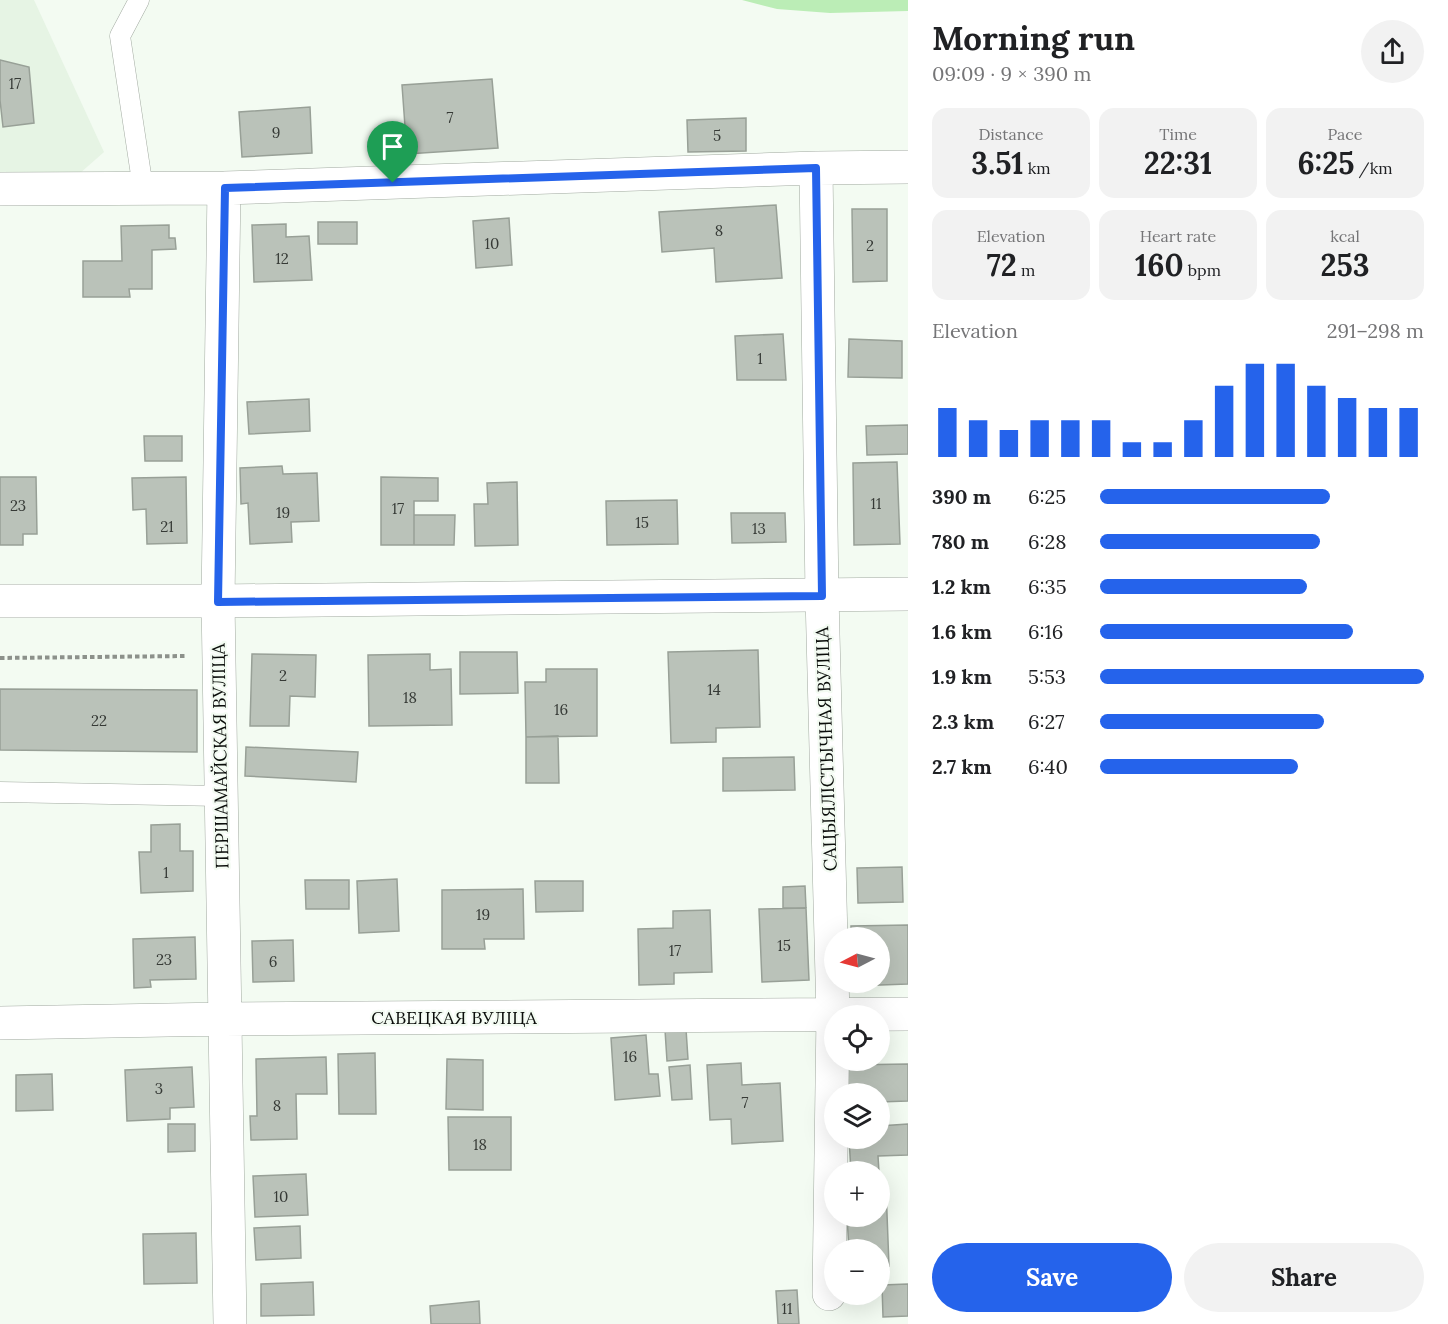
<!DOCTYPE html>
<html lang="en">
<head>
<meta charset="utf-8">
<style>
  :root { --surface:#fff; --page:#f2f2f2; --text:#202124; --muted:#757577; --accent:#2563eb }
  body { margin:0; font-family:Lora,serif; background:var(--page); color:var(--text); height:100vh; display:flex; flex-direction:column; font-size:22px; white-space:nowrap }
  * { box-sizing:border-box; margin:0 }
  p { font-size:20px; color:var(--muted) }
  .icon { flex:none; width:33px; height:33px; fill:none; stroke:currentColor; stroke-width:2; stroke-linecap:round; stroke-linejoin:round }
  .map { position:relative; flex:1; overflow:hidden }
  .side { display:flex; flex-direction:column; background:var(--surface); width:540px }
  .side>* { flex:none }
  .needle { width:39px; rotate:264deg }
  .controls { position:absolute; left:824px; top:927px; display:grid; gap:12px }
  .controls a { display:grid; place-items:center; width:66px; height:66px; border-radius:50%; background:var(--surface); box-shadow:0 6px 24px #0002; font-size:30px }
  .pin { position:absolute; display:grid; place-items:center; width:51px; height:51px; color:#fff; margin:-62px -26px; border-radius:50% 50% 50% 0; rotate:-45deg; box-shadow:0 0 6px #0007 }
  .pin .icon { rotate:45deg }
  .round { display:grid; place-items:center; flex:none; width:63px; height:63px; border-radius:32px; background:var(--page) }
  .headline { display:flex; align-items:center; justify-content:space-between; height:102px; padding:0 24px }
  h1 { font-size:33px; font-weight:800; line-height:45px }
  .stats { display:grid; grid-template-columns:repeat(3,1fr); gap:9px; height:102px; padding:6px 24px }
  .stats div { display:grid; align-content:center; border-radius:15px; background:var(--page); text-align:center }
  .stats b { font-size:30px; font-weight:800 }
  .stats small { font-size:16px; font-weight:400 }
  .stats p { font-size:16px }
  .chart { height:168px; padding:12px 24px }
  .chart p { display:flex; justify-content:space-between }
  .chart svg { width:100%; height:108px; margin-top:6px; stroke:var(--accent); stroke-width:6 }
  .primary-button { display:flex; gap:12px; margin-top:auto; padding:12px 24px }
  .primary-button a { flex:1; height:69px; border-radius:36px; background:var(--accent); color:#fff; font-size:24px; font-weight:800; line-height:69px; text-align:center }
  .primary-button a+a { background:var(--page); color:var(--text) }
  ul { padding:0 24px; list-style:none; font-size:20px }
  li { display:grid; grid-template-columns:96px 72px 1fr; align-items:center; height:45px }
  li i { height:15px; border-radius:8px; background:var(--accent) }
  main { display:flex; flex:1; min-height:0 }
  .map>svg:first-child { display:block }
</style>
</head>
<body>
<main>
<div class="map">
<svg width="908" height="1324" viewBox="0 0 908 1324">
  <rect width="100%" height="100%" fill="#f3fbf2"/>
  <!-- built -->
  <path fill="#e6f4e4" d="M 0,0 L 34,0 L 104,152 L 79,174 L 0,173 Z"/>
  <!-- green -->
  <path fill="#bbedb6" d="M 742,0 L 908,0 L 908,11 L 830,13 L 777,9 Z"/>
  <!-- building -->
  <path fill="#bac2b9" stroke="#98a097" stroke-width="1.5" d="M 0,60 L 29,67 L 34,123 L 3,127 L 0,100 Z
    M 492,79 L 498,148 L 407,154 L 402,85 Z
    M 310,107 L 312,153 L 242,157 L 239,112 Z
    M 746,118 L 746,151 L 688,152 L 687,120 Z
    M 776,205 L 782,278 L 716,282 L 714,248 L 662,252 L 659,212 Z
    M 852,209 L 887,209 L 887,281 L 853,282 Z
    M 509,218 L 512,265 L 476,268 L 473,221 Z
    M 318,222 L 357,222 L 357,244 L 318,244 Z
    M 286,224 L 286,237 L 309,236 L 312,280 L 254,282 L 252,225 Z
    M 169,225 L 169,238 L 175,238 L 176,249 L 152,250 L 152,289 L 129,289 L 130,297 L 83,297 L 83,261 L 122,261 L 121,226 Z
    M 783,334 L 786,380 L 737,380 L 735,336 Z
    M 849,339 L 902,341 L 902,378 L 848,377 Z
    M 309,399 L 310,431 L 249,434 L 247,402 Z
    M 908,425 L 908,454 L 867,455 L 866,426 Z
    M 144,436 L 182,436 L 182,461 L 145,461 Z
    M 897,462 L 900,544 L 854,545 L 853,463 Z
    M 282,466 L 283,474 L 317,473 L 319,521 L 291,522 L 292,542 L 250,544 L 248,503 L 241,504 L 240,468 Z
    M 0,477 L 36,477 L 37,534 L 23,534 L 23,545 L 0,545 Z
    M 186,477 L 187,543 L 147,544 L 146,509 L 133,510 L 132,478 Z
    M 381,477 L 438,478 L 438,501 L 414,501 L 414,545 L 381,545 Z
    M 517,482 L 518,545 L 475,546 L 474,504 L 488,504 L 487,483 Z
    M 677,500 L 678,544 L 607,545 L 606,501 Z
    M 731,513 L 785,513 L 786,542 L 732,543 Z
    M 414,515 L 455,515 L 454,545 L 414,545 Z
    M 758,650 L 760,727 L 716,728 L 716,742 L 671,743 L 668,652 Z
    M 460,652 L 517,652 L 518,693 L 460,694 Z
    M 252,654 L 316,655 L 315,697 L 290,696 L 289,726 L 250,726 Z
    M 430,654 L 430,670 L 451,669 L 452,725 L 369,726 L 368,655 Z
    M 546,669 L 597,669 L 597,736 L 526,737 L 525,682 L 546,682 Z
    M 0,689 L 197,690 L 197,752 L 0,750 Z
    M 558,736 L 559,783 L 526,783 L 526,737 Z
    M 246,747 L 358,752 L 356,782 L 245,776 Z
    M 794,757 L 795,790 L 723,791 L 723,758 Z
    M 180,824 L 180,851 L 193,851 L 193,891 L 141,893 L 139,852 L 151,852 L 151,825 Z
    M 902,867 L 903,902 L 858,903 L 857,868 Z
    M 397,879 L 399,931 L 359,933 L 357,881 Z
    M 305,880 L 349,880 L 349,909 L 306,909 Z
    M 535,881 L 583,881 L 583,911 L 536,912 Z
    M 805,886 L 806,908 L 783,908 L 783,887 Z
    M 523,889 L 524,939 L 484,939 L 485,949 L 442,949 L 442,890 Z
    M 806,908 L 809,980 L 762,982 L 759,909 Z
    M 710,910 L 712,972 L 674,973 L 674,984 L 639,985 L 638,929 L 673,928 L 673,911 Z
    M 908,925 L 908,984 L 853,986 L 853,982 L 879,982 L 879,938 L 851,938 L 851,926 Z
    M 195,937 L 196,979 L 150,980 L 151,987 L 134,988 L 133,939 Z
    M 293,940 L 294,981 L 253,982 L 252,941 Z
    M 686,1029 L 688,1059 L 667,1061 L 665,1030 Z
    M 646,1035 L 649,1074 L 658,1074 L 660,1096 L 615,1100 L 611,1038 Z
    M 375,1053 L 376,1114 L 339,1114 L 338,1054 Z
    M 326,1057 L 327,1094 L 296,1094 L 297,1139 L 251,1140 L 250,1116 L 257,1116 L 256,1059 Z
    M 447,1059 L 483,1060 L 483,1110 L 446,1109 Z
    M 741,1063 L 742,1085 L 780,1083 L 783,1141 L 732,1144 L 731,1119 L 710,1120 L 707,1065 Z
    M 908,1064 L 908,1101 L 879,1102 L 879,1094 L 847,1094 L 846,1065 Z
    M 690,1065 L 692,1099 L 672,1100 L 669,1067 Z
    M 192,1067 L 194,1107 L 170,1108 L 170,1119 L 127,1121 L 125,1070 Z
    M 52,1074 L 53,1110 L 16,1111 L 16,1075 Z
    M 448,1117 L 511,1117 L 511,1170 L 449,1170 Z
    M 168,1124 L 195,1124 L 195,1151 L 168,1152 Z
    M 908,1124 L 908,1155 L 878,1156 L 879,1172 L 851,1172 L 849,1138 L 879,1138 L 879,1126 Z
    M 306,1174 L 308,1215 L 255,1217 L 253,1176 Z
    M 879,1188 L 886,1188 L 889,1266 L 879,1267 L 879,1250 L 849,1250 L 847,1216 L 879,1216 Z
    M 300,1226 L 301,1258 L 256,1260 L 254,1228 Z
    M 196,1233 L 197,1283 L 144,1284 L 143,1234 Z
    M 313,1282 L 314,1315 L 261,1316 L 261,1284 Z
    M 908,1284 L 908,1316 L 883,1317 L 882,1285 Z
    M 797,1290 L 799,1324 L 778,1324 L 776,1291 Z
    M 479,1301 L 480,1324 L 431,1324 L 430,1306 Z"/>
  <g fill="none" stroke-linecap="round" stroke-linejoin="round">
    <defs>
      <path id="service" d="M 139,0 L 120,36 L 143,188
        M 0,792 L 221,796"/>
      <path id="minor" d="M 816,168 L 822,596 L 833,1015 L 829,1294
        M 224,188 L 218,601 L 230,1324
        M 0,189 L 224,188 L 816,168 L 908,167
        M 0,1023 L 224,1019 L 908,1014"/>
      <path id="secondary" d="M 0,601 L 218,601 L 908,594"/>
    </defs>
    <!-- service casing -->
    <use href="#service" stroke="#a2aaa1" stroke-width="21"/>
    <!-- minor casing -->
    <use href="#minor" stroke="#a2aaa1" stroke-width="34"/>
    <!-- secondary casing -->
    <use href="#secondary" stroke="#a2aaa1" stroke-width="34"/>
    <!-- path -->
    <path stroke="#8c918b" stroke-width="4" stroke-dasharray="4.5 3" stroke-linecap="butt" d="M 0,658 L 185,656"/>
    <!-- service -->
    <use href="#service" stroke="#fff" stroke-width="20"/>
    <!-- minor -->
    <use href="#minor" stroke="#fff" stroke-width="33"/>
    <!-- secondary -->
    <use href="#secondary" stroke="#fff" stroke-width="33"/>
  </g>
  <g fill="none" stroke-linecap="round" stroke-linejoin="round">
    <defs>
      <path id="route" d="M 816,168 L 822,596 L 218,602 L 225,188 Z"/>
    </defs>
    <!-- route casing -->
    <use href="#route" stroke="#fff" stroke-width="12"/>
    <!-- route -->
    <use href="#route" stroke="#2563eb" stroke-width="8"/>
  </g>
  <g text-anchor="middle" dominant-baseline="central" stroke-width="4.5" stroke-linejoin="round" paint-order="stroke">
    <!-- number labels -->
    <g font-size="15" fill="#363a36">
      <text x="15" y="83">17</text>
      <text x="450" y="117">7</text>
      <text x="276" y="132">9</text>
      <text x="717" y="135">5</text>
      <text x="719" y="230">8</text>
      <text x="492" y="243">10</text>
      <text x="870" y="245">2</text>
      <text x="282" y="258">12</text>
      <text x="760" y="358">1</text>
      <text x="876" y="503">11</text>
      <text x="18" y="505">23</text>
      <text x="398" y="508">17</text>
      <text x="283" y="512">19</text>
      <text x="642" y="522">15</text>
      <text x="167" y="526">21</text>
      <text x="759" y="528">13</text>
      <text x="283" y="675">2</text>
      <text x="714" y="689">14</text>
      <text x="410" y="697">18</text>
      <text x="561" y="709">16</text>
      <text x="99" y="720">22</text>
      <text x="166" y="872">1</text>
      <text x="483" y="914">19</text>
      <text x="784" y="945">15</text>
      <text x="675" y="950">17</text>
      <text x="164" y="959">23</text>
      <text x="273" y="961">6</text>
      <text x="630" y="1056">16</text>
      <text x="159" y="1088">3</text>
      <text x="745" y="1102">7</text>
      <text x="277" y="1105">8</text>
      <text x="480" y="1144">18</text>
      <text x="281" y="1196">10</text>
      <text x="787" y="1308">11</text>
    </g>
    <!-- street labels -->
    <g font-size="18" fill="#0a0d0a" stroke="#f3fbf2">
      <text transform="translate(826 749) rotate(-92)">САЦЫЯЛІСТЫЧНАЯ ВУЛІЦА</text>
      <text transform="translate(220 756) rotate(-91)">ПЕРШАМАЙСКАЯ ВУЛІЦА</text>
      <text x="454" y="1017">САВЕЦКАЯ ВУЛІЦА</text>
    </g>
  </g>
</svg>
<div class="controls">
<a><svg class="needle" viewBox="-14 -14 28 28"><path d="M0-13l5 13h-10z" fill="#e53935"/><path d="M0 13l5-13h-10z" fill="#757577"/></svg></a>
<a><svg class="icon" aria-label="locate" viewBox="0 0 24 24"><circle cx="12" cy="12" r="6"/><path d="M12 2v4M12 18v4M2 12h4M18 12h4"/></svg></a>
<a><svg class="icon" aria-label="layers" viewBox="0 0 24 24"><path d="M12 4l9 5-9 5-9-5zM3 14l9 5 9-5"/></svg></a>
<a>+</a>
<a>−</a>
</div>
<div class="pin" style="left:393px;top:183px;background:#1e9e55"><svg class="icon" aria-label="arrive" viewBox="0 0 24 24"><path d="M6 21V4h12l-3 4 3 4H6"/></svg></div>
</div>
<section class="side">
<div class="headline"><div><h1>Morning run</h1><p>09:09 · 9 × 390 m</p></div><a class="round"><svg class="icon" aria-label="share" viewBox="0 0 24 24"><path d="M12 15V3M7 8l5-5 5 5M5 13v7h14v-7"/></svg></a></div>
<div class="stats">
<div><p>Distance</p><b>3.51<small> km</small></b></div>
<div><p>Time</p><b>22:31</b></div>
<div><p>Pace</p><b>6:25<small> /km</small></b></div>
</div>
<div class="stats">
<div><p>Elevation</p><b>72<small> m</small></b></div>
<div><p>Heart rate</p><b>160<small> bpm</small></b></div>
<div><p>kcal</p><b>253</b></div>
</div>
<div class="chart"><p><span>Elevation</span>291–298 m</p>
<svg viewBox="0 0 160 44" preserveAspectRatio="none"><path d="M5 44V24M15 44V29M25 44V33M35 44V29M45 44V29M55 44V29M65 44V38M75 44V38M85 44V29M95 44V15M105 44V6M115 44V6M125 44V15M135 44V20M145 44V24M155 44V24"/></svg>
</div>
<ul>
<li><b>390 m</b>6:25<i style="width:71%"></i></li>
<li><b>780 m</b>6:28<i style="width:68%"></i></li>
<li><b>1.2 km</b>6:35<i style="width:64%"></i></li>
<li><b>1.6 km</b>6:16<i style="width:78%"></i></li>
<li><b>1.9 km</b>5:53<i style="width:100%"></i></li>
<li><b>2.3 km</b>6:27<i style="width:69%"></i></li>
<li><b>2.7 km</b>6:40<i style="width:61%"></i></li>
</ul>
<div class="primary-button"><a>Save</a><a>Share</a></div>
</section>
</main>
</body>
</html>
